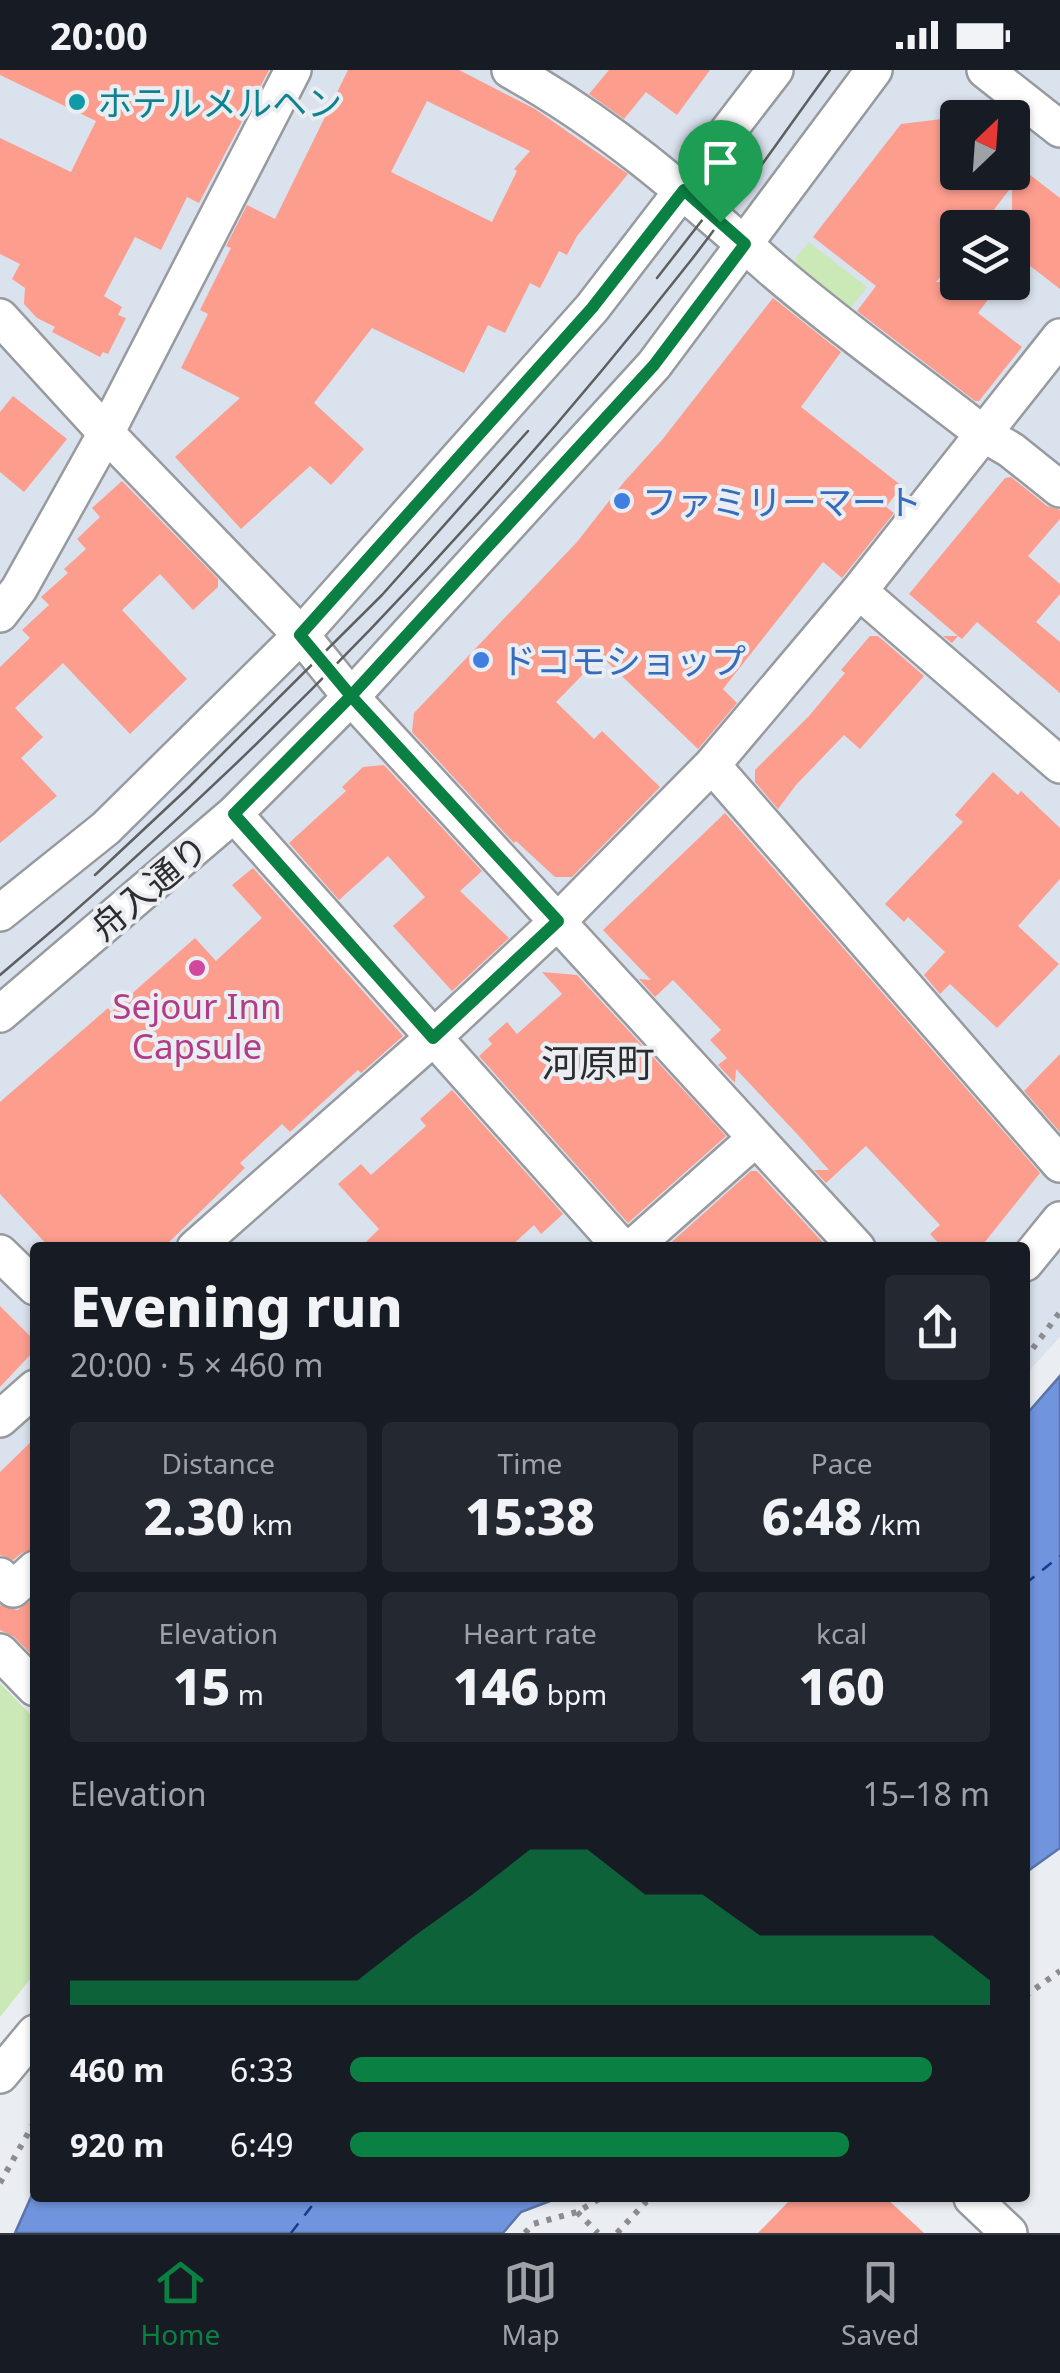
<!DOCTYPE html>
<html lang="en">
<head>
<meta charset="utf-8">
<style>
  :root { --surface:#171b24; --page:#242831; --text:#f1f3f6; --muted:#9ea1a6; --line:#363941; --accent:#0b8043 }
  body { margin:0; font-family:"Noto Sans","Noto Sans JP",sans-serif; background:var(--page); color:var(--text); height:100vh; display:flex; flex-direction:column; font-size:38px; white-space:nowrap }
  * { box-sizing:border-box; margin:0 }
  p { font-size:32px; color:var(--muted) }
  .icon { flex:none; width:55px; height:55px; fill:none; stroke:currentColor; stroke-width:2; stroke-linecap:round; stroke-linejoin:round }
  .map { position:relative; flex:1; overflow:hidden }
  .details { position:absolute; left:30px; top:1172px; width:1000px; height:960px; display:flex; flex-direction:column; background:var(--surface); border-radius:10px; box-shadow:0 2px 8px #0004 }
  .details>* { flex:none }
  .needle { width:65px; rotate:25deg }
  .fabs { position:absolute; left:940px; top:30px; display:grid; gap:20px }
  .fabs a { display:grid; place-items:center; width:90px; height:90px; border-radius:10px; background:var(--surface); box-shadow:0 2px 8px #0004; font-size:50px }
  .pin { position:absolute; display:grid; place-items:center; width:85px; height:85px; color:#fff; margin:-102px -42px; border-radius:50% 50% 50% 0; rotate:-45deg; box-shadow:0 0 10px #0007 }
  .pin .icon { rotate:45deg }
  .round { display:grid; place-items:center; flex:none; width:105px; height:105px; border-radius:10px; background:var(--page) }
  .summary { display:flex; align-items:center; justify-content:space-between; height:170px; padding:0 40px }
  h1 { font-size:55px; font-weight:800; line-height:75px }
  .stats { display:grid; grid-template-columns:repeat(3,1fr); gap:15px; height:170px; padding:10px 40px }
  .stats div { display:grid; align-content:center; border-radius:10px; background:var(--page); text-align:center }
  .stats b { font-size:50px; font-weight:800 }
  .stats small { font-size:28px; font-weight:400 }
  .stats p { font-size:28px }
  .chart { height:280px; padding:20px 40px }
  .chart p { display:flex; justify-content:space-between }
  .chart svg { width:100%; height:180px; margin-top:10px; fill:var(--accent); opacity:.7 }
  ul { padding:0 40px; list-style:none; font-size:32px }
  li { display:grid; grid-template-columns:160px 120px 1fr; align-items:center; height:75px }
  li i { height:25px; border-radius:12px; background:var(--accent) }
  .status { display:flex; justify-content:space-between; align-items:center; height:70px; padding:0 50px; background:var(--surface); direction:ltr }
  .status svg { height:28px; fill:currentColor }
  .tab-bar { display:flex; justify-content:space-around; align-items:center; height:140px; border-top:2px solid var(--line); background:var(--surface); font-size:28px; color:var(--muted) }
  .tab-bar a { display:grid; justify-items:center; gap:5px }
  .tab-bar .selected { color:var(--accent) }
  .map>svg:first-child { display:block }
</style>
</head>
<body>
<div class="status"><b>20:00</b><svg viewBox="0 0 49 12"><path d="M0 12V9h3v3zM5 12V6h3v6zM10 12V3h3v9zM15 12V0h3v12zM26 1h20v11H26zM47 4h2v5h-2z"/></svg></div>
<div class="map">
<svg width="1060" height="2163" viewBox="0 0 1060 2163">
  <rect width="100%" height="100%" fill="#eaedf1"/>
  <!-- built -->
  <path fill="#dae2ed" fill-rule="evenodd" d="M 0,0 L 1060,0 L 1060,1267 L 1025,1305 L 1025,1178 L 35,1178 L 35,1622 L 0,1586 ZM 958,48 L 1012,48 L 1012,102 L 958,102 ZM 958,158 L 1012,158 L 1012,212 L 958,212 Z"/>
  <!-- green -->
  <path fill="#cae9b7" d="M 809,172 L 867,217 L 848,242 L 795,201 L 796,187 Z
    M 0,1613 L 35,1649 L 35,1903 L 0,1947 Z"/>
  <!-- water -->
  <path fill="#7094dd" stroke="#5c75a9" stroke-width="2.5" d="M 1060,1306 L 1060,1778 L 1025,1803 L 1025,1346 Z
    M 35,2118 L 35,2128 L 558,2128 L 521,2142 L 503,2163 L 15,2163 Z"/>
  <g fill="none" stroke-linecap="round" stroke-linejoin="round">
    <!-- ferry -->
    <path stroke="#173b90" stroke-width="2.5" stroke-dasharray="12 10" stroke-linecap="butt" d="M 1025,1514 L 1060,1486
      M 291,2163 L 318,2128"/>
  </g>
  <!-- building -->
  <path fill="#fc9d8e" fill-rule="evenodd" d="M 0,0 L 269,0 L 199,133 L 187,127 L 161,180 L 135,167 L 104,226 L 122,237 L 118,245 L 126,248 L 108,284 L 103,282 L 100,287 L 52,262 L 55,257 L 37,248 L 24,234 L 25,218 L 12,209 L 20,194 L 0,184 L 0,68 L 71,102 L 96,51 L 0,5 Z
    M 348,0 L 459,0 L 535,39 L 628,104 L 577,166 L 567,185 L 559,181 L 540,218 L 530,213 L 505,263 L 488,255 L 464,303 L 372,258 L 314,333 L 364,379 L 331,415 L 310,396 L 241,459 L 175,387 L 240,328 L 181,298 L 208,244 L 200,240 L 231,178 L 226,176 L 247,135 L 275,149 ZM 427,31 L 530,81 L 514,99 L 517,101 L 492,152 L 391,102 Z
    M 609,0 L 710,0 L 677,45 L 646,22 L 624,49 L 589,24 Z
    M 958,47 L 958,102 L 1012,102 L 1012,91 L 1060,128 L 1060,219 L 1012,182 L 1012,116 L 980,158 L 958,158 L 958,185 L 936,212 L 1001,212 L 978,243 L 1022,277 L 979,331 L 975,331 L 857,241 L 876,216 L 813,167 L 901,54 Z
    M 773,228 L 841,282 L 801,337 L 902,416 L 886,437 L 894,443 L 842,508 L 823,492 L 723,619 L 737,633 L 698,679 L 601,586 L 556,632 L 594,669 L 602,661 L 660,717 L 572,807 L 555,807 L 516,771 L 514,773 L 412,662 L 414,643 L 577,472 L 624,412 L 662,370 Z
    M 13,326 L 67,369 L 24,422 L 0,402 L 0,342 Z
    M 1011,407 L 1047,436 L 1060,440 L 1060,449 L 1028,486 L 1060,514 L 1060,524 L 1036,552 L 1060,572 L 1060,623 L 977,552 L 962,569 L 958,566 L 952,573 L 943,566 L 958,566 L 909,524 L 1005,408 Z
    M 122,411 L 218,509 L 218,517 L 193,540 L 160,504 L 122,540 L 187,609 L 130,664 L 63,593 L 15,638 L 43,667 L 21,688 L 57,726 L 0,773 L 0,597 L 30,568 L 22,560 L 49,535 L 41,527 L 68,503 L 64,499 L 86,479 L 77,469 L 100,447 L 92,438 Z
    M 870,566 L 878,566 L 924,606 L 860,679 L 844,665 L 796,715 L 778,739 L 755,712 L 755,700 L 809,646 L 845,603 L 841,600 Z
    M 384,695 L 482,801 L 460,821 L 509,868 L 452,921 L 393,856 L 425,827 L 388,786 L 339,830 L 289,773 L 346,721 L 342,717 L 363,697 Z
    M 993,702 L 1018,725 L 1021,721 L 1060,758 L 1060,809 L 1018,856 L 1059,894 L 997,958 L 950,914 L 940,924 L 924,905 L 945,882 L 908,847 L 904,852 L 885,834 L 963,752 L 955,745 Z
    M 725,743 L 1040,1103 L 980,1178 L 943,1178 L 930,1164 L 940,1155 L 866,1076 L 826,1113 L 814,1100 L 829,1100 L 798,1065 L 736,999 L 735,1013 L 718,995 L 727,988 L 710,970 L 721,960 L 673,910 L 655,927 L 639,909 L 651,910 L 603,860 Z
    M 253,798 L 403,966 L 361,1003 L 358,1000 L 290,1062 L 282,1054 L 240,1093 L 245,1098 L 163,1178 L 50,1178 L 0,1124 L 0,1032 L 108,938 L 111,942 L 195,868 L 216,891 L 262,848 L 232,815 Z
    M 542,902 L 577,905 L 726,1066 L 628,1153 L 479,986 L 492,974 L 488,969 L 507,952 L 517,964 L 562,924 Z
    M 1060,984 L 1060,1062 L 1024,1021 Z
    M 452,1020 L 563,1144 L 541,1164 L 534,1155 L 509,1178 L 360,1178 L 379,1159 L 338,1114 L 361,1094 L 371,1105 L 426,1056 L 420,1049 Z
    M 751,1101 L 757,1101 L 828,1178 L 665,1178 Z
    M 0,1236 L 32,1268 L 32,1283 L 0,1317 Z
    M 35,1368 L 35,1478 L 22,1483 L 13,1490 L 0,1485 L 0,1402 Z
    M 35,1528 L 35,1588 L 14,1567 L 0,1560 L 0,1535 L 17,1540 Z
    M 792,2128 L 886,2128 L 924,2163 L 758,2163 Z"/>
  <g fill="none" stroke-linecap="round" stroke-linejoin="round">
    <defs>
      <path id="minor" d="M 510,0 C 607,53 688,125 771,198 C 838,256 912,308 982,363 L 1011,380 L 1060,419
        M 985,0 L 1060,59
        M 0,247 L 106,363 L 301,565 L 351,627 L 857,1178
        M 859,521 L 1060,695
        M 0,544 L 19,519 L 106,363 L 293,0
        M 712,695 L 1060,1094
        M 234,744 L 622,1178
        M 0,843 L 106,758 L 301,565 L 592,238 L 775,0
        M 0,944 L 234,744 L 351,627 L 654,295 L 874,0
        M 195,1178 L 433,968 L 558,851 L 712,695 L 859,521 L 1060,267
        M 632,1178 L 756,1068
        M 0,1183 L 35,1217
        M 1025,1193 L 1060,1150
        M 0,1349 L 35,1318
        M 0,1506 L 13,1519 L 35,1499
        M 0,1582 L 35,1618
        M 0,2005 L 35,1963
        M 972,2128 L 1009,2163"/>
    </defs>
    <!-- minor casing -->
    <use href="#minor" stroke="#979a9e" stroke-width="40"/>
    <!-- path -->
    <path stroke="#8a8c8f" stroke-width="6" stroke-dasharray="5 8" stroke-linecap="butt" d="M 1025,1289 L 1060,1242
      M 1025,1926 L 1060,1901
      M 0,2113 L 35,2051
      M 577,2142 L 598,2163
      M 525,2163 L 533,2154 L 577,2142 L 601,2128
      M 617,2163 L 646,2132 L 655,2128"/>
    <!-- minor -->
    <use href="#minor" stroke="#fff" stroke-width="35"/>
    <!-- tram -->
    <path stroke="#5d5f61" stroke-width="2.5" d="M 657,208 L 703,149
      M 95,805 L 188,718 L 382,525 L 528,361
      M 0,905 C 255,692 487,450 692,189 C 740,127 784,63 830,0"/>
  </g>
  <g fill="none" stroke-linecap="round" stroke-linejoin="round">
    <defs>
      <path id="route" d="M 720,152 L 745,174 L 654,295 L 351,626 L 234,744 L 433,968 L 558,851 L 351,626 L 300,565 L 592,238 L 684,120 L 720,152"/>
    </defs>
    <!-- route casing -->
    <use href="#route" stroke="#fff" stroke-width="20"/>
    <!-- route -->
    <use href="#route" stroke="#0b8043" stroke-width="12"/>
  </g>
  <!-- markers -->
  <circle fill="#0f9aa8" stroke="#eaedf1" stroke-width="4" cx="77" cy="32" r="10"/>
  <g fill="#3f7fe0" stroke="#eaedf1" stroke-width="4">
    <circle cx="622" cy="431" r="10"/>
    <circle cx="481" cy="590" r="10"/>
  </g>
  <circle fill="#d1479c" stroke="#eaedf1" stroke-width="4" cx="197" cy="898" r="10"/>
  <g text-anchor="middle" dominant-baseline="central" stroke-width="8" stroke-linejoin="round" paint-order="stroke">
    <!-- culture labels -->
    <g font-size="35" fill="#0d838f" stroke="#eaedf1" text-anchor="start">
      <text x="97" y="32">ホテルメルヘン</text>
    </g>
    <!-- shop labels -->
    <g font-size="35" fill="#366cbe" stroke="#eaedf1" text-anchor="start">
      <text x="642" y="431">ファミリーマート</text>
      <text x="501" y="590">ドコモショップ</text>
    </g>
    <!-- street labels -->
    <g font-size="35" fill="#2c2d2f" stroke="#eaedf1">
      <text transform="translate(149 817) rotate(-40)">舟入通り</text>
    </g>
    <!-- hotel labels -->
    <g font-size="35" fill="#b23c85" stroke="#eaedf1">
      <text x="197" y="935">Sejour Inn<tspan x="197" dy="40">Capsule</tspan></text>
    </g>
    <!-- neighbourhood labels -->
    <g font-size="38" fill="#2c2d2f" stroke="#eaedf1">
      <text x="598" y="992">河原町</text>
    </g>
  </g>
</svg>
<div class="fabs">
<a><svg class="needle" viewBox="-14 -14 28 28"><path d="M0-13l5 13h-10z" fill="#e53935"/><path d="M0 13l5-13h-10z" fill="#9ea1a6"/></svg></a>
<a><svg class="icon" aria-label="layers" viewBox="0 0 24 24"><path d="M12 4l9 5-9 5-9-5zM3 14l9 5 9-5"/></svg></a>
</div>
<div class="pin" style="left:720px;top:152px;background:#1e9e55"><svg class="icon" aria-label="arrive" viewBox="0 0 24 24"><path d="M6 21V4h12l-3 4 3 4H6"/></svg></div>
<section class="details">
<div class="summary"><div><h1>Evening run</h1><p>20:00 · 5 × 460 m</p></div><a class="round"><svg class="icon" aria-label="share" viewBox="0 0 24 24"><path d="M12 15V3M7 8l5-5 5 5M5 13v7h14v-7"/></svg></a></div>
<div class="stats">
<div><p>Distance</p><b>2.30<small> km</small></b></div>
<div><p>Time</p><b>15:38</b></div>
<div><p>Pace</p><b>6:48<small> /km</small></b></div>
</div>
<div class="stats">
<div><p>Elevation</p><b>15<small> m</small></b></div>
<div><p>Heart rate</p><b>146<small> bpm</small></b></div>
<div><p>kcal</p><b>160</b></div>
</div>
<div class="chart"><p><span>Elevation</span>15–18 m</p>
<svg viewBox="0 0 160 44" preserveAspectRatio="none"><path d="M0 44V38L10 38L20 38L30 38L40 38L50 38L60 27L70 17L80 6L90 6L100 17L110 17L120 27L130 27L140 27L150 27L160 38V44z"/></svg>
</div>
<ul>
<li><b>460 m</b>6:33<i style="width:91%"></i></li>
<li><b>920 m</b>6:49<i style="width:78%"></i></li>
</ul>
</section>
</div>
<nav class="tab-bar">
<a class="selected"><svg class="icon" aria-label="home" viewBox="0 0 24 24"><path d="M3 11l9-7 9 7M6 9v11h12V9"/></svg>Home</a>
<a><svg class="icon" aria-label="map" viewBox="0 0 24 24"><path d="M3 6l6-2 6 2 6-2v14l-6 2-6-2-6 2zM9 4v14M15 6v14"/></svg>Map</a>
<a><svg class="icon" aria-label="saved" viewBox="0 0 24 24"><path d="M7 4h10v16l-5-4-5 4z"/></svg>Saved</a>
</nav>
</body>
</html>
